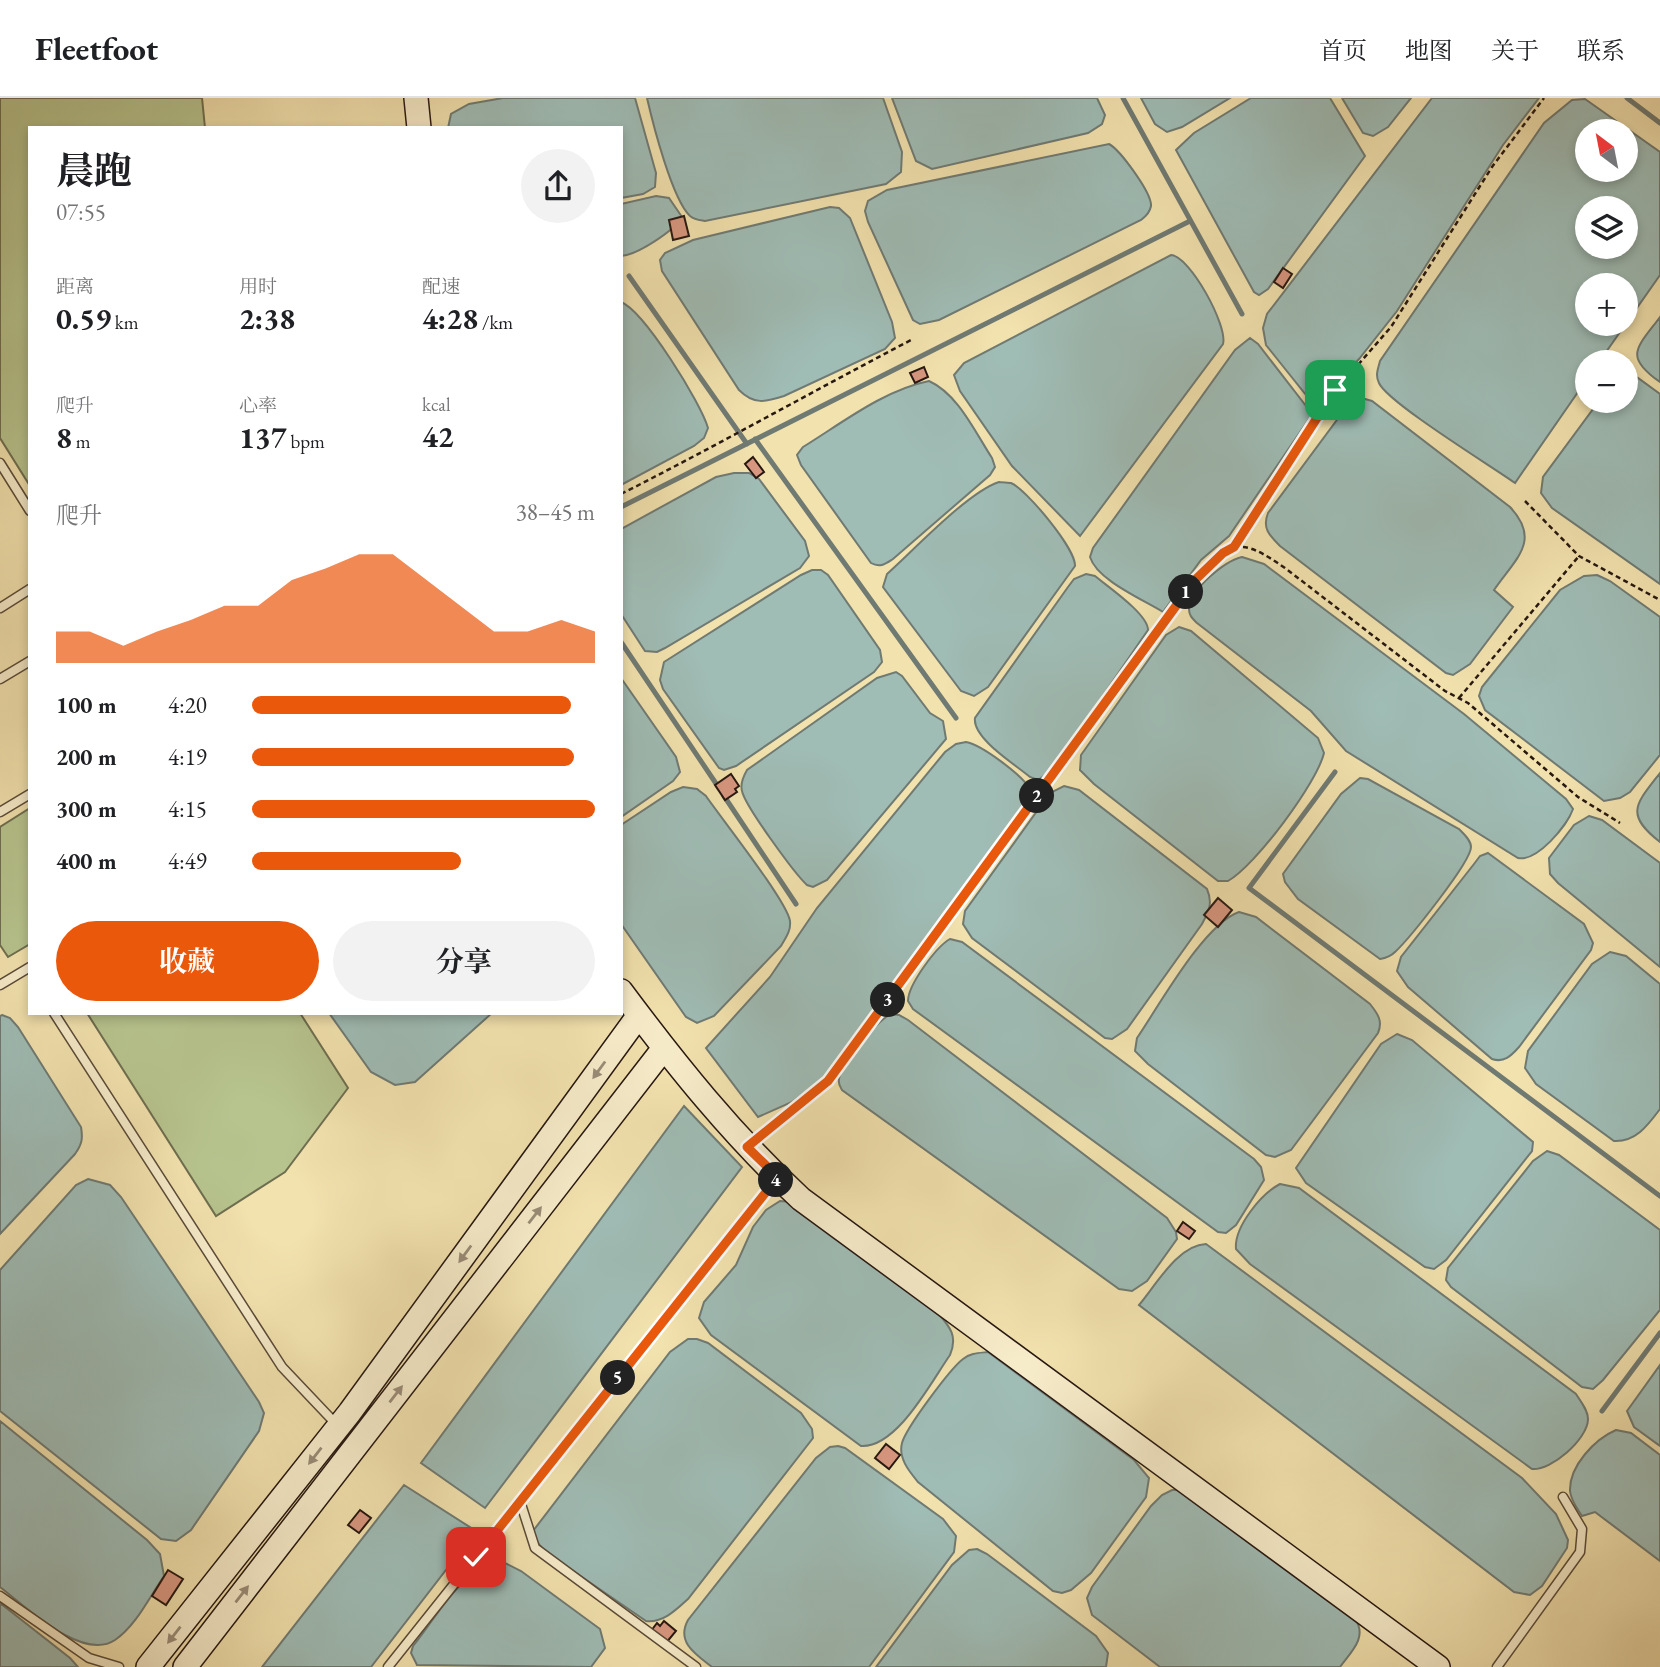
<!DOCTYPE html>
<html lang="zh">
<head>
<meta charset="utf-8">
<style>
  :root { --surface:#fff; --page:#f2f2f2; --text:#202124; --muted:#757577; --line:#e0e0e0; --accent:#ea580c }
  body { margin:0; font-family:"EB Garamond","Noto Serif SC",serif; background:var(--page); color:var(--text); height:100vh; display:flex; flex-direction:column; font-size:26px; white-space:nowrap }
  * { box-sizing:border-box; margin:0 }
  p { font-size:23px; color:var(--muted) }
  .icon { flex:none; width:38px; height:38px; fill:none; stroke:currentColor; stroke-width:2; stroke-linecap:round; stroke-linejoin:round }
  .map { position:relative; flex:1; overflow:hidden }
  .drawer { position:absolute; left:28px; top:28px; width:595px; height:889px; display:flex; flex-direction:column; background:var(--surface); border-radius:0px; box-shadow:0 4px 10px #0003 }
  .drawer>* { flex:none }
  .needle { width:46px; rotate:328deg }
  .buttons { position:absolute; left:1575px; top:21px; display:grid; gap:14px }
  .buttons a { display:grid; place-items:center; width:63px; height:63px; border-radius:50%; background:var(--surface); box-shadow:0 4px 10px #0003; font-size:35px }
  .pin { position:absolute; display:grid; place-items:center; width:60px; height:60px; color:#fff; margin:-30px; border-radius:14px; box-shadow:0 4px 10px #0006 }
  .km { position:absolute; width:35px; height:35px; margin:-18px; border-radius:50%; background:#222; color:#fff; font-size:19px; line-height:35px; text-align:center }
  .round { display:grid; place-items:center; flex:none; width:74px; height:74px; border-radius:37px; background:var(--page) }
  .head { display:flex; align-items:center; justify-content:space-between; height:119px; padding:0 28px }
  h1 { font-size:38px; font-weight:700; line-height:52px }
  .stats { display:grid; grid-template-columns:repeat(3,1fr); gap:10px; height:119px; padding:7px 28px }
  .stats div { display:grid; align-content:center }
  .stats b { font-size:30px; font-weight:700 }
  .stats small { font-size:19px; font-weight:400 }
  .stats p { font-size:19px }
  .chart { height:196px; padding:14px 28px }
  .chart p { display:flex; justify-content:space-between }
  .chart svg { width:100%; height:126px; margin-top:7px; fill:var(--accent); opacity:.7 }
  .cta { display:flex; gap:14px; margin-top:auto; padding:14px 28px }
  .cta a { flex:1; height:80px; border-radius:42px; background:var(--accent); color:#fff; font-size:28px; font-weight:700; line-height:80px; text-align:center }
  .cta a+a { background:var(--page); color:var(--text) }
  ul { padding:0 28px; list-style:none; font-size:23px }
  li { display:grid; grid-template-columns:112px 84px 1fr; align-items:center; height:52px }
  li i { height:18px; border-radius:9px; background:var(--accent) }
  header { display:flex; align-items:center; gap:42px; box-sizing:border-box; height:98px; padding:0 35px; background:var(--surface); border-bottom:2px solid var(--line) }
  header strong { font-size:33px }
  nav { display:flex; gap:38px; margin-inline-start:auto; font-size:24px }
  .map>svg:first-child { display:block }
</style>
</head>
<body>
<header>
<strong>Fleetfoot</strong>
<nav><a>首页</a><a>地图</a><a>关于</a><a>联系</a></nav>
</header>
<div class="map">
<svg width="1660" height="1569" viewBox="0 0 1660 1569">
  <rect width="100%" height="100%" fill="#f2e2ae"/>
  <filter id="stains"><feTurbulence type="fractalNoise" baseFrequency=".00286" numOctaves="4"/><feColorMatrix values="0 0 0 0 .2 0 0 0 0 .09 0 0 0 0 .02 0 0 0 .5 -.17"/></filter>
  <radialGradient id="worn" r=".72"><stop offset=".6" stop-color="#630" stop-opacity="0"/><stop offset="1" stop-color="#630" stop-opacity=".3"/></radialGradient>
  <!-- green -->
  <path fill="#b7c48e" stroke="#6e6e50" stroke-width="2" d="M 0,0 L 202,0 L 205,30 L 30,30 L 30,388 L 0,340 Z
    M 30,710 L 30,846 L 8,859 L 0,847 L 0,729 Z
    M 87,915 L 300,915 L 348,990 L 285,1074 L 216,1118 Z"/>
  <!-- water -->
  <path fill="#9fbcb5" stroke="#6f7a73" stroke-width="2" fill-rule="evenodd" d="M 503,0 L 635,0 L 656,75 L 655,89 L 643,96 L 621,100 L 621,30 L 448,30 L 451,16 L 469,6 Z
    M 647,0 L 883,0 L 902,54 L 901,74 L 886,86 L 705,123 C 699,122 695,122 690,118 C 672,101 653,26 647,0 Z
    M 892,0 L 1097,0 L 1105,17 L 1102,26 L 1088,35 L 932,71 L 916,63 Z
    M 1141,0 L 1230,0 L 1182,29 L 1167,34 L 1155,26 Z
    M 1251,0 L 1330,0 L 1365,58 L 1268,191 L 1259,197 L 1254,194 L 1176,52 L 1194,35 Z
    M 1342,0 L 1411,0 L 1388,29 L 1373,38 L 1363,35 Z
    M 1432,0 L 1539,0 L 1503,47 L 1397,213 L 1359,261 L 1335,286 L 1327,301 L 1315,305 L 1310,302 L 1266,247 L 1263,230 L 1267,216 Z
    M 1585,1 L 1660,54 L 1660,177 L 1599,264 L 1587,264 L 1587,281 L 1515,385 C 1491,368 1387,304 1379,285 C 1375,277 1378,271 1380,263 L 1544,25 L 1572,2 ZM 1587,33 L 1626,33 L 1626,72 L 1587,72 ZM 1587,110 L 1626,110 L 1626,149 L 1587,149 ZM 1626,187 L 1626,226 L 1587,226 L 1587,187 Z
    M 1109,46 C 1120,52 1152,95 1151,108 C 1150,114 1145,119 1141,122 L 939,222 L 920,226 L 913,222 L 868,124 L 865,113 L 868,103 L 887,92 Z
    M 656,98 L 669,100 L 682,119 C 674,133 637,157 621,158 L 621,106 Z
    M 830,109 L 839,110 L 850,120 L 892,224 L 895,240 L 885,251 L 784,298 C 765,304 754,307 739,292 L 662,173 L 660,162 L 665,155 L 693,142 Z
    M 1171,157 C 1190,158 1228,228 1223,246 L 1080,438 L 1012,368 L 960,293 L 954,277 L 964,265 Z
    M 621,204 C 644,213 701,305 708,330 L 704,340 L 694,348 L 621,387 Z
    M 1660,219 L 1660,284 C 1623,258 1637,250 1660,219 Z
    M 1250,240 L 1258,246 L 1306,308 L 1311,318 L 1229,438 L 1201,462 L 1163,514 C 1142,501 1097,482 1090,459 L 1093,450 L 1235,252 Z
    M 1626,275 L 1638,280 L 1660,296 L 1660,486 L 1552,410 L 1541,395 L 1543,379 L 1599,303 L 1626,303 Z
    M 929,283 C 958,296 975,334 992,360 L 995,369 L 990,377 L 893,461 C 885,466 880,470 871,465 L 801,367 L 797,357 L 803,349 C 842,325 884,292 929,283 Z
    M 1358,299 L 1372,303 L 1510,409 C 1542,443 1515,461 1494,492 L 1513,509 L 1470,566 L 1453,577 L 1446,575 L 1280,448 C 1269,437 1262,430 1268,415 L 1351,303 Z
    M 734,375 L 749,375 L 759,381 L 805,443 L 809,458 L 800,470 L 665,550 L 657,554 L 645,553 L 621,516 L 621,431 L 716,379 Z
    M 999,384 C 1000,384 1010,385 1011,385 C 1026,391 1076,451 1075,468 L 988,589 L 974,598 L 961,593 L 883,489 L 887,476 C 914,452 968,394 999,384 Z
    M 1242,459 L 1264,466 L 1464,616 L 1566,701 L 1573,711 C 1567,728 1537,764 1518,760 L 1346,653 L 1311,613 L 1197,525 C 1193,521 1189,518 1189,511 C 1189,492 1225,463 1242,459 Z
    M 812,472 L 821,472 L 828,477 L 880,552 L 882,564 L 874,574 L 736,668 L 724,672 L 719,670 L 663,591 L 660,582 L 664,564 L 801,477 Z
    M 1086,476 L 1095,478 C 1108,489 1148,516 1148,532 L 1051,673 L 1038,682 L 1030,679 C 1016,667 972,640 975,620 L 1068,489 L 1074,481 Z
    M 1597,477 L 1610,483 L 1660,519 L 1660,657 L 1630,694 L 1620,700 L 1604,703 L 1485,612 L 1479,598 L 1482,589 L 1560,492 L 1584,478 Z
    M 1179,529 L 1191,533 L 1318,640 L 1324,655 C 1317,685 1255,768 1228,783 L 1218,783 L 1094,686 L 1080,672 L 1081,657 L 1166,537 Z
    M 896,574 L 902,578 L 930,615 L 943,623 L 946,641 L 827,782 L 813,789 L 807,787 C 795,776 745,708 742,693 C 740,686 743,679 747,672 L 877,580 Z
    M 621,580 L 676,659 L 680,674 L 673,683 L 621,719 Z
    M 966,644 C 982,647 1022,677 1030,691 L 1028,701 L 822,982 L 792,1004 L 758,1019 L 706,950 L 770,879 L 817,810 L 945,654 L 956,646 Z
    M 1660,675 L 1660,744 C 1624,716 1636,706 1660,675 Z
    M 1360,680 L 1368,681 L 1459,731 C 1464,736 1471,742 1471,749 C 1471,764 1409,841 1395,854 C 1391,858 1386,860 1380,861 L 1298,801 L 1285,784 L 1283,776 L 1341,696 Z
    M 1064,688 L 1079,692 L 1207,791 C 1213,805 1209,813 1202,826 L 1127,931 L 1112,941 L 1105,940 L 972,840 L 963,826 L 965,813 L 1050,695 Z
    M 683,689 L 697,691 L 706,698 C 721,720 787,803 790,823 C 791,833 786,839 781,848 L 714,918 L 697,925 L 686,919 L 621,826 L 621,727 L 671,694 Z
    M 1589,718 L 1602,722 L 1660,765 L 1660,869 L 1558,785 L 1550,776 L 1549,760 L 1574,727 Z
    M 1488,755 L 1584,826 L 1593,845 L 1591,852 L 1519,949 C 1511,958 1504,965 1492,961 L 1408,889 L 1397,873 L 1401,859 L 1474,766 L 1480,758 Z
    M 1239,814 L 1256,819 L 1370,906 C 1378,916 1383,923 1378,935 L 1291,1052 L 1275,1059 L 1266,1057 L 1148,966 L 1135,953 L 1137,940 C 1159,908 1204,826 1239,814 Z
    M 950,841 L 962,844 L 1254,1061 L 1261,1069 L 1264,1082 L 1236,1127 L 1226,1135 L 1218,1134 L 913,911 L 908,903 C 908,887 936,849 950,841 Z
    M 1610,854 L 1626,858 L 1660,886 L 1660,1011 C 1648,1027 1636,1044 1614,1043 L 1536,986 L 1525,970 L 1528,953 L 1592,866 Z
    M 329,915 L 492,915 L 415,984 L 395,987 L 371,974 Z
    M 891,916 L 899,917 L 908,922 L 1167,1120 L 1176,1134 L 1177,1141 L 1147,1183 L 1132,1193 L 1119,1191 L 842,992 C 840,988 838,986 839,981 C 840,966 877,923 891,916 Z
    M 2,917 L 10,920 L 18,929 L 81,1029 C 83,1041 82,1046 75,1056 L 0,1136 L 0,918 Z
    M 1397,936 L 1412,942 L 1533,1044 L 1532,1053 L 1446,1162 L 1434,1171 L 1425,1169 L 1306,1085 L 1296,1070 L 1381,946 Z
    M 684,1008 L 742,1069 L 485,1410 L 421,1365 Z
    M 1547,1053 L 1559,1057 L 1660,1132 L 1660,1212 L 1603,1282 L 1593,1291 L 1582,1289 L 1451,1189 L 1446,1182 L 1448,1170 L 1533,1063 Z
    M 88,1081 L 110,1087 L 121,1099 L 259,1304 L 264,1315 L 259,1333 L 191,1432 L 176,1443 L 161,1441 L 0,1313 L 0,1172 L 76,1087 Z
    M 1280,1086 L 1299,1090 L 1576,1296 C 1581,1304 1588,1312 1588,1321 C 1588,1341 1551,1373 1532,1371 L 1250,1166 L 1236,1151 C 1234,1129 1261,1096 1280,1086 Z
    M 780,1103 L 793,1104 L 938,1215 C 950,1229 958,1238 950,1257 C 931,1284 897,1350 861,1348 L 711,1237 L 699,1220 L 704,1204 L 736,1167 L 753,1129 L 766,1112 Z
    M 1206,1146 L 1522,1380 L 1556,1416 L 1568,1442 L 1567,1450 L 1542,1488 L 1530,1497 L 1514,1494 L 1139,1207 C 1156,1187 1178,1147 1206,1146 Z
    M 688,1241 L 697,1241 L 708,1245 L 801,1315 L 812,1331 L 813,1340 L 688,1501 C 676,1512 663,1525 646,1523 L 547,1455 L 533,1440 L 533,1433 L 670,1254 Z
    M 988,1254 L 1134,1362 L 1149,1380 L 1146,1399 L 1091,1475 L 1071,1492 L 1062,1495 L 1053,1493 L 918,1384 C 909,1373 898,1360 902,1345 C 906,1330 950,1271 963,1261 C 970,1255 979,1255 988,1254 Z
    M 1660,1267 L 1660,1348 L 1634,1329 L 1627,1313 Z
    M 0,1323 L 147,1442 L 160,1456 L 164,1478 C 150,1498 136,1528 115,1542 C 82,1564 25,1508 0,1489 Z
    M 1616,1332 L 1631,1335 L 1660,1357 L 1660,1463 L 1595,1414 L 1582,1418 C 1577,1410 1571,1403 1570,1393 C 1569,1368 1595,1341 1616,1332 Z
    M 838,1348 L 845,1350 L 943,1421 L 956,1438 L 954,1454 L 869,1569 L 712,1569 C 695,1556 676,1544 688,1522 L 816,1360 L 830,1349 Z
    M 404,1387 L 476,1433 L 371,1569 L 262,1569 Z
    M 1172,1392 L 1179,1392 L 1355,1521 C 1368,1539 1351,1554 1340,1569 L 1160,1569 L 1092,1517 L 1087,1500 L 1092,1489 L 1151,1408 L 1162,1397 Z
    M 977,1451 L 987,1456 L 1096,1538 L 1108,1555 L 1106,1569 L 876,1569 L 952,1467 L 969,1452 Z
    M 492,1463 L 505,1465 L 521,1473 L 600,1531 L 605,1550 L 591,1569 L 417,1567 L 411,1555 L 413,1548 C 436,1519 458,1479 492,1463 Z
    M 0,1505 L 70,1560 L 78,1569 L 0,1569 Z"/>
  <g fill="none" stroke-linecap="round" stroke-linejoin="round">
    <!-- stream -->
    <path stroke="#6f7a73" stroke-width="5" d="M 1123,0 L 1242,216
      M 1627,0 L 1660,25
      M 629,178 L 747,346
      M 755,341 L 956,620
      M 621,409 L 1190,123
      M 621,544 L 719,690
      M 1335,674 L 1249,790 L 1660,1098
      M 724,698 L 796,806
      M 1602,1313 L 1660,1235"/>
  </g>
  <!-- building -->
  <path fill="#d89780" stroke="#261711" stroke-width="2" d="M 684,118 L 689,138 L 673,142 L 669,122 Z
    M 1283,170 L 1292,176 L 1283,190 L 1274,184 Z
    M 924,269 L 928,279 L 915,285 L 910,275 Z
    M 753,359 L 764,374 L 756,380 L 745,366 Z
    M 731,676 L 739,688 L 735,691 L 737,694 L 725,702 L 715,687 Z
    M 1218,800 L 1232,812 L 1218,829 L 1204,817 Z
    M 1183,1124 L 1195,1133 L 1189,1141 L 1177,1133 Z
    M 886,1346 L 900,1357 L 889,1371 L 875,1360 Z
    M 360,1412 L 371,1420 L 359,1435 L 348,1427 Z
    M 168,1472 L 183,1481 L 166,1507 L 152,1498 Z
    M 664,1523 L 676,1533 L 666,1545 L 651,1533 L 657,1525 L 660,1528 Z"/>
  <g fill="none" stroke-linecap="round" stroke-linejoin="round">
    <defs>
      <path id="lane" d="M 0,365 L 30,413
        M 0,510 L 30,491
        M 0,581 L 30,563
        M 0,714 L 30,696
        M 0,887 L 30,869
        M 54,915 L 282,1269 L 337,1327
        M 520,1403 L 535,1450 L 696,1569
        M 0,1498 L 89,1560 L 119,1569
        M 388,1569 L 776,1082
        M 1497,1569 L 1580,1454 L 1582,1431 L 1563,1399"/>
      <path id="secondary" d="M 416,0 L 419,30
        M 621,893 C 676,967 733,1038 801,1101 L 1438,1569
        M 148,1569 L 350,1314 L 639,917
        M 185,1569 L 664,950"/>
    </defs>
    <!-- lane casing -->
    <use href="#lane" stroke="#594a38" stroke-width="11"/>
    <!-- secondary casing -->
    <use href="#secondary" stroke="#261711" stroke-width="26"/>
    <!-- path -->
    <path stroke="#261711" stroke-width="2.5" stroke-dasharray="5 3.5" stroke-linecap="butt" d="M 621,396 C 720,346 815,292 913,241
      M 1525,403 L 1579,458 L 1660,502
      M 1234,449 L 1336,292 L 1391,229 L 1492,69 L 1544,0
      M 1459,600 L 1579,458
      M 763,1036 L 828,983 L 1195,482 C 1232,443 1239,438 1285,470 L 1445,593 L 1468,605 L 1578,699 L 1620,725"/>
    <!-- lane -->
    <use href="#lane" stroke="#f7ecca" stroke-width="8"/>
    <!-- secondary -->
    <use href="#secondary" stroke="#f7ecca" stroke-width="23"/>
  </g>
  <!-- one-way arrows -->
  <defs><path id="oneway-solid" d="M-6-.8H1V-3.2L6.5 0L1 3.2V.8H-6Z" transform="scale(1.75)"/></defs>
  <g fill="#998c77">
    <use href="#oneway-solid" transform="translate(599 972) rotate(126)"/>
    <use href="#oneway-solid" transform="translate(535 1117) rotate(-52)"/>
    <use href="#oneway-solid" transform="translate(465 1156) rotate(126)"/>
    <use href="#oneway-solid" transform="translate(396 1296) rotate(-52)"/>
    <use href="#oneway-solid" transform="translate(315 1358) rotate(128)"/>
    <use href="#oneway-solid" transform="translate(242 1496) rotate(-52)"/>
    <use href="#oneway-solid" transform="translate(174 1537) rotate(128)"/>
  </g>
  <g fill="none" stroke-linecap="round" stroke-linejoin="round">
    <defs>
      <path id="route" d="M 476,1459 L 778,1079 L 747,1049 L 828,983 L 1195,482 L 1223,455 L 1234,449 L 1335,292"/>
    </defs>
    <!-- route casing -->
    <use href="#route" stroke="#fff" stroke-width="14"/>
    <!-- route -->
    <use href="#route" stroke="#ea580c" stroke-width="9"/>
  </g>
  <rect width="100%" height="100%" filter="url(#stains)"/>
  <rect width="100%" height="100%" fill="url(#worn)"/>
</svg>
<div class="buttons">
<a><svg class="needle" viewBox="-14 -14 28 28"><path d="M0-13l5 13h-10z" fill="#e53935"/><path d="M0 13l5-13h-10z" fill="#757577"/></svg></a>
<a><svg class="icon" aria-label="layers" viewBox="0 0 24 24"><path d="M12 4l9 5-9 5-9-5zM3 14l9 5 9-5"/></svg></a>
<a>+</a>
<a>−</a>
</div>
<div class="pin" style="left:1335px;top:292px;background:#1e9e55"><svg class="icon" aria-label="arrive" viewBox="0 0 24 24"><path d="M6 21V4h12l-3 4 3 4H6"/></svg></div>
<div class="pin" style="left:476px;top:1459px;background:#d93025"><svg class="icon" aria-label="check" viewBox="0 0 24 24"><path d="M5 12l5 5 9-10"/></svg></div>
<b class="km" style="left:1186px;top:494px">1</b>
<b class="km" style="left:1037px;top:698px">2</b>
<b class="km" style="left:888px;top:902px">3</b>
<b class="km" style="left:776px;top:1082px">4</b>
<b class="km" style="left:618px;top:1280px">5</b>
<section class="drawer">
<div class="head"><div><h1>晨跑</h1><p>07:55</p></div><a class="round"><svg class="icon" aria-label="share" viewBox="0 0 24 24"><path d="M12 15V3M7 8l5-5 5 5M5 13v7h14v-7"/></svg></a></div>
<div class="stats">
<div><p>距离</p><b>0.59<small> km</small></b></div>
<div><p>用时</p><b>2:38</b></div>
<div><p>配速</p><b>4:28<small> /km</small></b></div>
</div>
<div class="stats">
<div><p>爬升</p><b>8<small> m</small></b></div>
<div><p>心率</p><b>137<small> bpm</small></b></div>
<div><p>kcal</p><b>42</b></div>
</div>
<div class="chart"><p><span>爬升</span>38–45 m</p>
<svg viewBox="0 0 160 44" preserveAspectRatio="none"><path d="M0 44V33L10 33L20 38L30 33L40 29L50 24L60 24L70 15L80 11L90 6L100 6L110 15L120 24L130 33L140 33L150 29L160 33V44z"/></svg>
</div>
<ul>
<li><b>100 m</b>4:20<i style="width:93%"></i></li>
<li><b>200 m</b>4:19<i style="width:94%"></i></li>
<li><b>300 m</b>4:15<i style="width:100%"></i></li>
<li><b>400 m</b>4:49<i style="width:61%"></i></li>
</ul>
<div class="cta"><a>收藏</a><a>分享</a></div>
</section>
</div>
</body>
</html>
